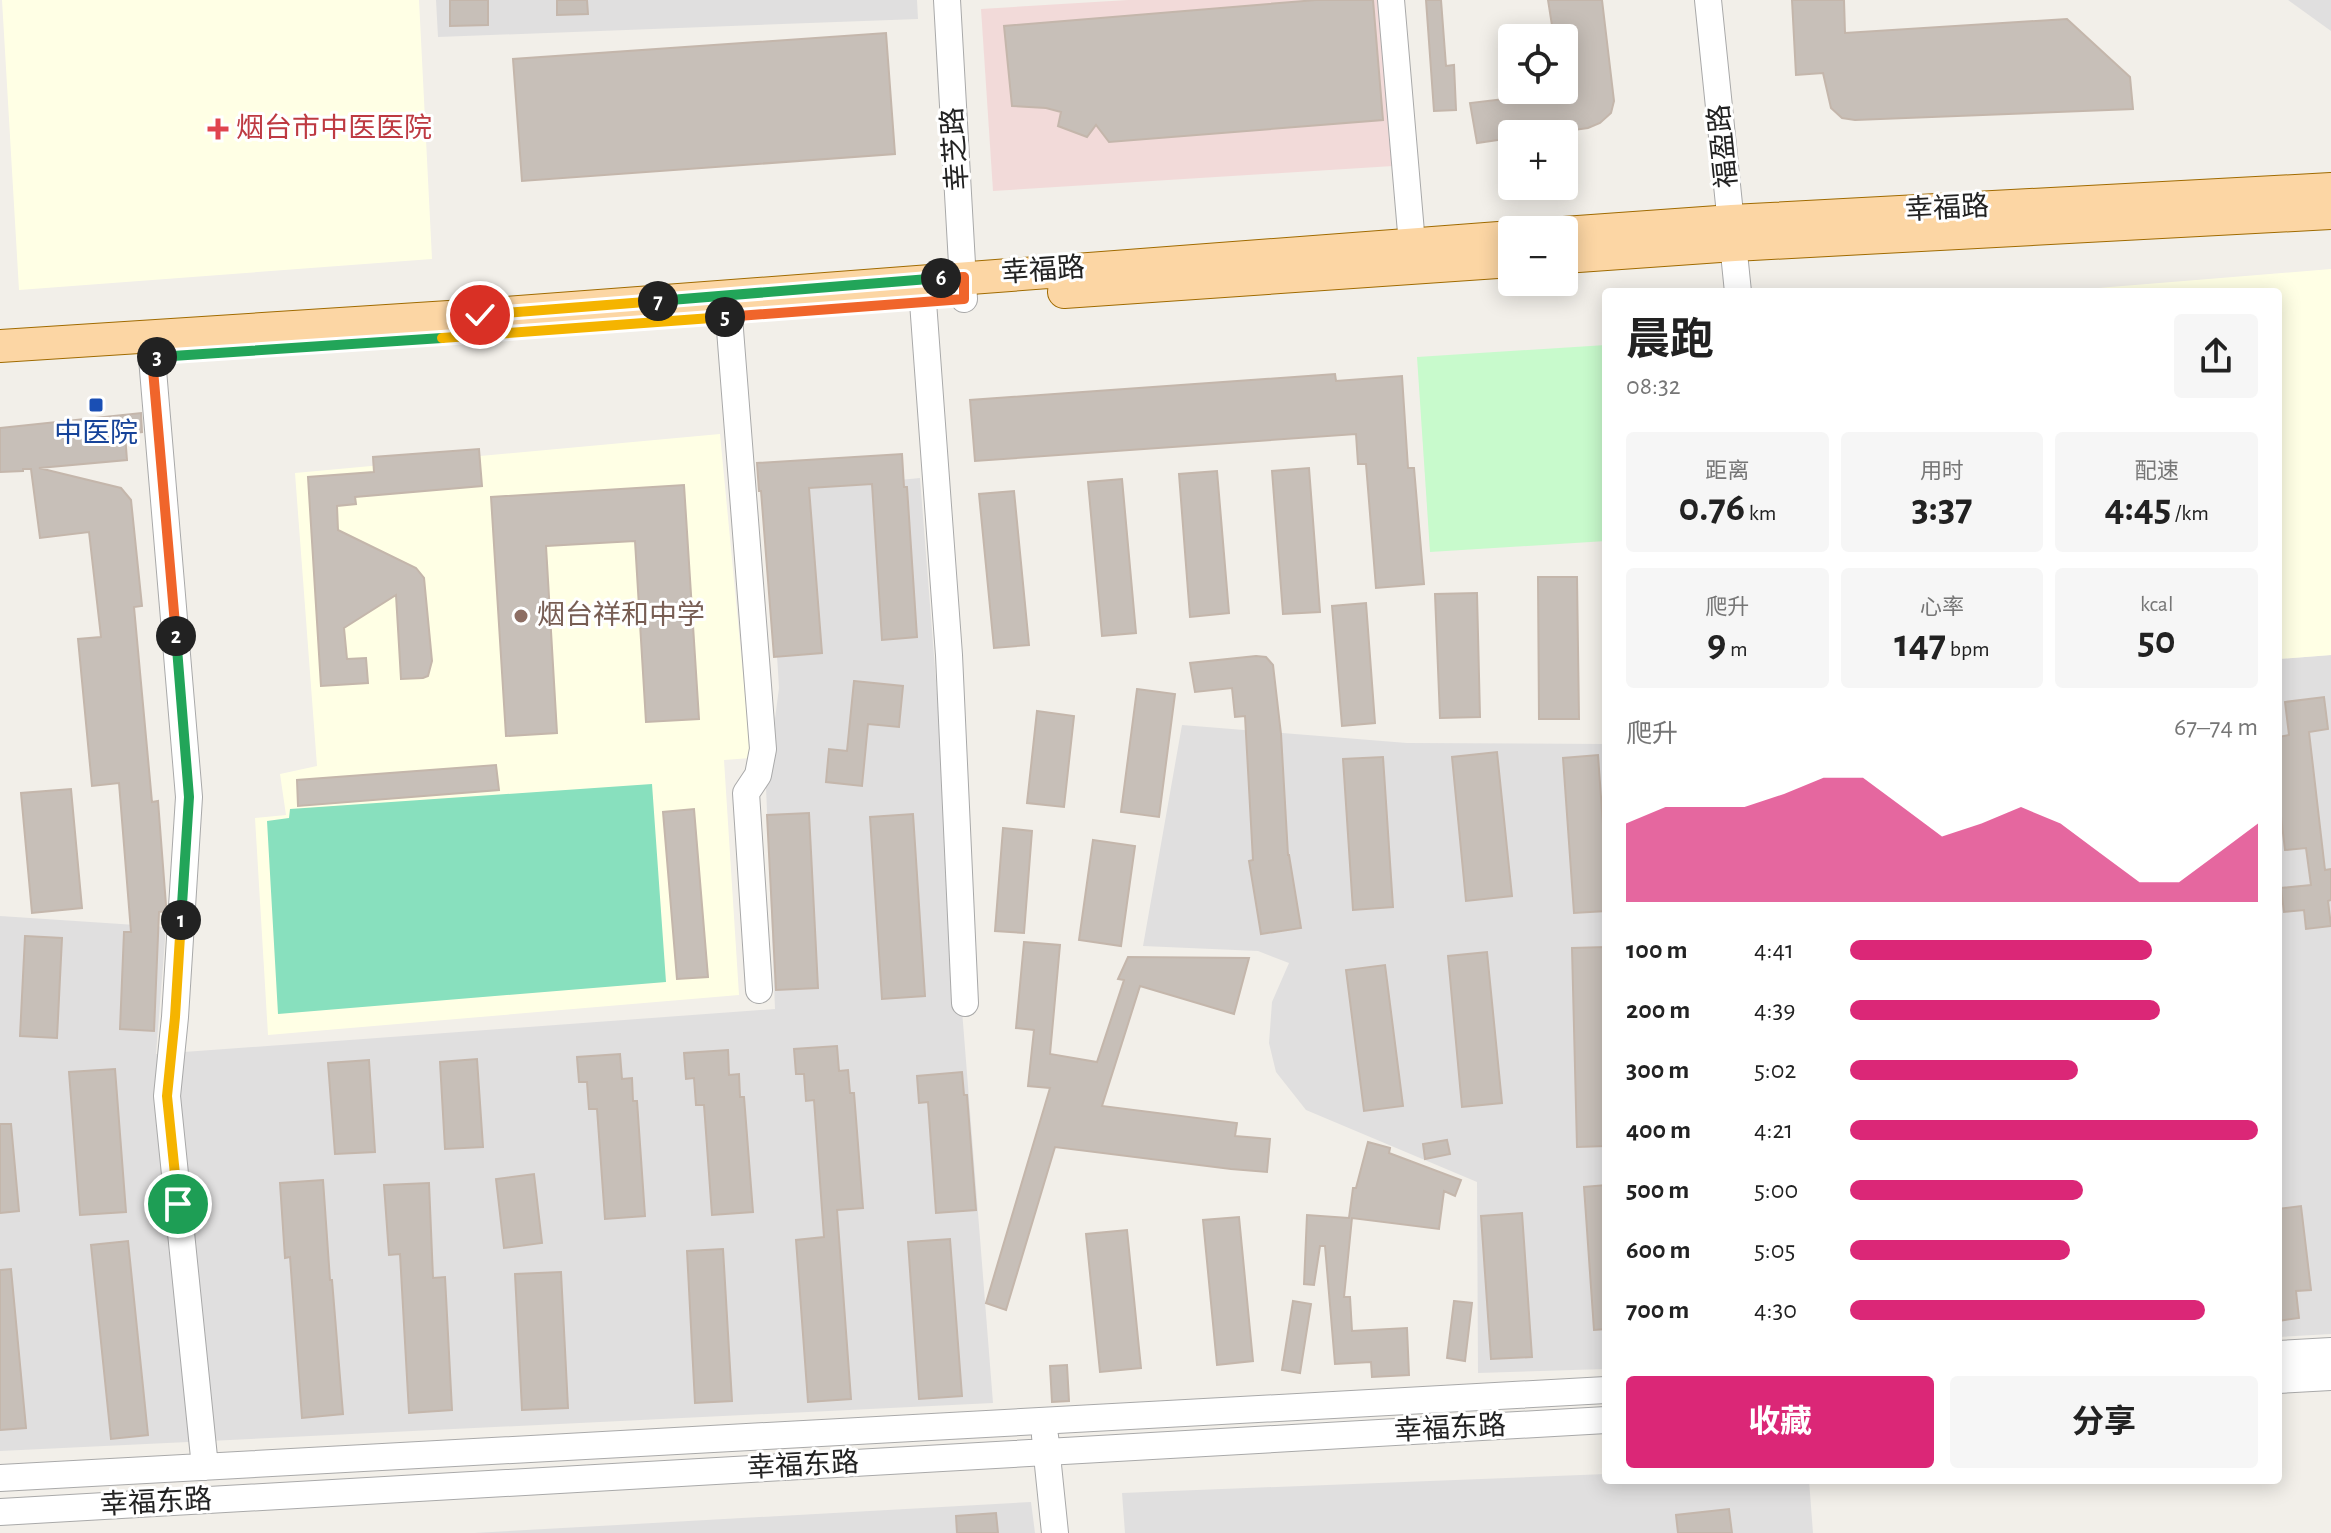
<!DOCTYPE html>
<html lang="zh">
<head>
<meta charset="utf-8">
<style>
  :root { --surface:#fff; --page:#f6f6f6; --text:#222; --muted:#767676; --accent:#db2777 }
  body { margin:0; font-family:"Alegreya Sans","Noto Sans SC",sans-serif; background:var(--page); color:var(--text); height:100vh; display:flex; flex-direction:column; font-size:30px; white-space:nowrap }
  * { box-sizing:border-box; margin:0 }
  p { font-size:26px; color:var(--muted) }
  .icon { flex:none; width:44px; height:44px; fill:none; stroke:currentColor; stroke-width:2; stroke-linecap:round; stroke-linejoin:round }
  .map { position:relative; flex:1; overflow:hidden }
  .details { position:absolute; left:1602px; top:288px; width:680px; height:1196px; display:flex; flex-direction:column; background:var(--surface); border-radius:8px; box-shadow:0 4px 20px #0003 }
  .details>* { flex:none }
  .buttons { position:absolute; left:1498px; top:24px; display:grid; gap:16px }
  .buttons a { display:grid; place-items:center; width:80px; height:80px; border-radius:8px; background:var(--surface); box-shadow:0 4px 20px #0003; font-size:40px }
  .pin { position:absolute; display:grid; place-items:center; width:68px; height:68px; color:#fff; margin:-34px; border:4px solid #fff; border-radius:50%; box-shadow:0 2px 8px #0007 }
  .km { position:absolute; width:40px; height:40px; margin:-20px; border-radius:50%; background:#222; color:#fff; font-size:22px; line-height:40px; text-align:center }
  .round { display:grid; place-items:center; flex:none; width:84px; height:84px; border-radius:8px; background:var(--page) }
  .summary { display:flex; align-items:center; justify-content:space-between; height:136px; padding:0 24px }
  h1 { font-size:44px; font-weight:700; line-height:60px }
  .figures { display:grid; grid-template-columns:repeat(3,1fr); gap:12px; height:136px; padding:8px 24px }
  .figures div { display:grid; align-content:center; border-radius:8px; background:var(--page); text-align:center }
  .figures b { font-size:40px; font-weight:700 }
  .figures small { font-size:22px; font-weight:400 }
  .figures p { font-size:22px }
  .chart { height:224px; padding:16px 24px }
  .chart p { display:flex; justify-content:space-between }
  .chart svg { width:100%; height:144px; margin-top:8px; fill:var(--accent); opacity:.7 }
  .action { display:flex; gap:16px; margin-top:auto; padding:16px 24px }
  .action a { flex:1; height:92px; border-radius:8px; background:var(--accent); color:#fff; font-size:32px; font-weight:700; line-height:92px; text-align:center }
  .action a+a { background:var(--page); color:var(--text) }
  ul { padding:0 24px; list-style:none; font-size:26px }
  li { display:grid; grid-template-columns:128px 96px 1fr; align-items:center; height:60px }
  li i { height:20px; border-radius:10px; background:var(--accent) }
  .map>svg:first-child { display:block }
</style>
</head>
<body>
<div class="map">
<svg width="2331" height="1533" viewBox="0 0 2331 1533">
  <rect width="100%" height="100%" fill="#f2efe9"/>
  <!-- residential -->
  <path fill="#e0dfdf" d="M 436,0 L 917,0 L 918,19 L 438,37 Z
    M 2288,0 L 2331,0 L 2331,31 Z
    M 920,478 L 993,1403 L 0,1451 L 0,916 L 166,927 L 156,1054 L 775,1009 L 766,787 L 779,688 L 767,493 Z
    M 2331,655 L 2331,1334 L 2278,1337 L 2278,659 Z
    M 1182,725 L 1407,743 L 1606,744 L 1606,1369 L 1478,1373 L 1477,1182 L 1306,1110 L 1276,1072 L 1269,1043 L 1272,1002 L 1289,963 L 1258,951 L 1143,946 Z
    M 1606,1474 L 1606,1480 L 1809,1480 L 1813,1533 L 1125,1533 L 1122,1493 Z
    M 1031,1502 L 1035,1533 L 474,1533 Z"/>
  <!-- commercial -->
  <path fill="#f2dad9" d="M 1128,0 L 1382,0 L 1393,166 L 993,191 L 981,9 Z"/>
  <!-- education -->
  <path fill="#ffffe5" d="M 2,0 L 419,0 L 432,259 L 19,290 Z
    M 2331,269 L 2331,655 L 2278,659 L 2278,292 L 2049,292 Z
    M 720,434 L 751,758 L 724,760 L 739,995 L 268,1035 L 255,818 L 286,815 L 280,774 L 317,766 L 295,473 Z"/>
  <!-- park -->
  <path fill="#c8facc" d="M 1606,345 L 1606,541 L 1430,552 L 1417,357 Z"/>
  <!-- pitch -->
  <path fill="#88e0be" d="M 652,784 L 666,982 L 278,1014 L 267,821 L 289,818 L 290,809 Z"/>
  <!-- building -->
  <path fill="#c7bfb8" stroke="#c4b6ab" stroke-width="2" d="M 450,0 L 488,0 L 488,25 L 450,26 Z
    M 557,0 L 587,0 L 588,14 L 557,15 Z
    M 1316,0 L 1373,0 L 1383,120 L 1109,142 L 1096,125 L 1087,137 L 1058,126 L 1061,112 L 1046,108 L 1012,106 L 1004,26 Z
    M 1426,0 L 1441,0 L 1446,66 L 1454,65 L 1456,110 L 1434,111 Z
    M 1548,0 L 1602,0 L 1614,101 L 1611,113 L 1600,123 L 1588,128 L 1545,134 L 1512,134 L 1512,138 L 1477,143 L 1470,103 L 1521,97 L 1521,90 L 1564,90 L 1564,38 L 1554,38 Z
    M 1792,0 L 1844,0 L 1845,33 L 2067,19 L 2130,77 L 2133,109 L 1855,120 L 1842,118 L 1831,108 L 1823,73 L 1796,75 Z
    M 886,33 L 895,154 L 522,181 L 513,59 Z
    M 1335,374 L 1336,381 L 1402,376 L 1408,468 L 1414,468 L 1424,584 L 1376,588 L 1366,464 L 1358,464 L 1356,434 L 975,461 L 970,400 Z
    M 141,413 L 142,432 L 125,434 L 127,460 L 39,468 L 121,488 L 131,500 L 142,606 L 134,607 L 152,802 L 158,801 L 166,905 L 166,911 L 159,912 L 154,1031 L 120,1029 L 124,932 L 131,932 L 119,783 L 92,786 L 78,639 L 101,637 L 89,532 L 40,538 L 31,469 L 23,469 L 23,471 L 0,472 L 0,428 Z
    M 479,449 L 482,486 L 355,497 L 356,504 L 337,506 L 338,530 L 416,568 L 424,578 L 432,661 L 428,676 L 423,678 L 401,679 L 396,595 L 344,628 L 347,659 L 366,658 L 368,683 L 321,686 L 308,477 L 374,472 L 373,457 Z
    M 902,454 L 904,487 L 907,487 L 917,637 L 882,640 L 872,484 L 809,488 L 822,653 L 774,657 L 761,491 L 759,491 L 757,463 Z
    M 1309,468 L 1320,612 L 1283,614 L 1272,471 Z
    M 1217,471 L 1229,613 L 1190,617 L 1179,474 Z
    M 1122,479 L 1136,633 L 1102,636 L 1088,482 Z
    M 684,485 L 699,719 L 646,722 L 635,541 L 546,546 L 557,733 L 506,736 L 491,497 Z
    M 1014,491 L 1029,645 L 994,648 L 979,494 Z
    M 1538,577 L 1577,577 L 1579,719 L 1539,719 Z
    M 1477,593 L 1480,717 L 1440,718 L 1435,594 Z
    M 1366,603 L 1375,723 L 1342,726 L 1332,606 Z
    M 1256,656 L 1266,657 L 1273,665 L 1281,734 L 1288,855 L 1289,855 L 1301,928 L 1261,934 L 1249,861 L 1253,860 L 1245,716 L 1235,717 L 1232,688 L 1195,692 L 1190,663 Z
    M 854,681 L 903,686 L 899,727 L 868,724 L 862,786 L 826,782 L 829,749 L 847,751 Z
    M 1137,689 L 1175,694 L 1159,817 L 1121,812 Z
    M 2324,697 L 2328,729 L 2309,732 L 2325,870 L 2331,869 L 2331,900 L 2328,901 L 2331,926 L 2306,929 L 2304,910 L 2284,912 L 2281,888 L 2311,885 L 2306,848 L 2285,850 L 2278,791 L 2278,737 L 2289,735 L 2285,702 Z
    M 1037,711 L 1074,716 L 1064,807 L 1027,803 Z
    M 1497,752 L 1512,896 L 1466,901 L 1452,757 Z
    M 1598,755 L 1606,867 L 1606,911 L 1574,913 L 1563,758 Z
    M 1383,757 L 1393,907 L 1353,910 L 1343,759 Z
    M 496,765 L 499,790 L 298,806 L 297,780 Z
    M 71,789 L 82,908 L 32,913 L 21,793 Z
    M 694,809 L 708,977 L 677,979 L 663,812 Z
    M 809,813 L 818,988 L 776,990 L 767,815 Z
    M 913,814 L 925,996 L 882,999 L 870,817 Z
    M 1003,828 L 1032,831 L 1024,933 L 995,931 Z
    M 1093,840 L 1135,846 L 1121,946 L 1079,940 Z
    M 25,936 L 62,938 L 57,1038 L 20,1036 Z
    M 1024,942 L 1060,945 L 1050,1054 L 1097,1062 L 1124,980 L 1118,979 L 1128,957 L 1249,958 L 1234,1014 L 1140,986 L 1102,1106 L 1237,1123 L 1235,1136 L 1270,1139 L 1267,1172 L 1231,1169 L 1055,1147 L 1006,1310 L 986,1303 L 1050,1088 L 1028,1086 L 1034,1030 L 1016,1028 Z
    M 1606,947 L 1606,1146 L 1577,1147 L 1572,948 Z
    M 1487,952 L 1502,1103 L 1462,1107 L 1448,956 Z
    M 1385,965 L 1403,1106 L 1364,1111 L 1346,970 Z
    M 837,1046 L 839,1071 L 848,1070 L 850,1093 L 854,1093 L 863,1208 L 837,1210 L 851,1399 L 808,1402 L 796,1240 L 824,1237 L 814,1100 L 806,1101 L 804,1074 L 796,1074 L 794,1049 Z
    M 728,1050 L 729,1075 L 739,1074 L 740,1097 L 744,1097 L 753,1212 L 712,1215 L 704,1105 L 696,1105 L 694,1078 L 686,1079 L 684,1053 Z
    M 620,1054 L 622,1079 L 632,1078 L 633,1101 L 637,1101 L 645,1216 L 605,1219 L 597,1109 L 589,1109 L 587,1082 L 579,1082 L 577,1057 Z
    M 477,1059 L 483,1147 L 445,1149 L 440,1062 Z
    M 369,1060 L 375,1152 L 335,1154 L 328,1063 Z
    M 115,1069 L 126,1212 L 80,1215 L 69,1072 Z
    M 962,1072 L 964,1095 L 967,1095 L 976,1210 L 936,1213 L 928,1102 L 919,1103 L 917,1076 Z
    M 0,1124 L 11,1124 L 19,1211 L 0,1213 Z
    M 1447,1140 L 1450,1154 L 1425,1159 L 1423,1144 Z
    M 1368,1142 L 1390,1148 L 1389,1153 L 1461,1180 L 1455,1196 L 1444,1191 L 1439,1229 L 1352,1218 L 1344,1297 L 1350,1297 L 1352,1331 L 1407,1328 L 1409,1375 L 1372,1377 L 1371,1362 L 1335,1364 L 1325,1246 L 1320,1246 L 1314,1285 L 1304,1284 L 1307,1215 L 1349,1218 L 1353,1188 L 1356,1188 Z
    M 534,1174 L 542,1243 L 504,1248 L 496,1179 Z
    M 323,1180 L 330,1280 L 332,1280 L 343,1414 L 302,1418 L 290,1257 L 285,1258 L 280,1183 Z
    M 429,1183 L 433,1278 L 445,1277 L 452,1410 L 409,1413 L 400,1254 L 389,1255 L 384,1185 Z
    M 1606,1185 L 1606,1329 L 1594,1330 L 1584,1187 Z
    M 2301,1206 L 2311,1290 L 2296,1291 L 2299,1318 L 2278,1321 L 2278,1209 Z
    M 1522,1213 L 1532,1357 L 1491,1359 L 1481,1216 Z
    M 1239,1217 L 1253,1361 L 1217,1365 L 1203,1220 Z
    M 1127,1230 L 1141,1368 L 1100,1372 L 1086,1234 Z
    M 950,1239 L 962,1396 L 919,1399 L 908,1242 Z
    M 128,1241 L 148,1435 L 111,1439 L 91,1245 Z
    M 723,1249 L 732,1401 L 695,1403 L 687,1251 Z
    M 11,1269 L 26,1428 L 0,1430 L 0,1270 Z
    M 561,1272 L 568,1408 L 522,1410 L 515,1274 Z
    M 1293,1301 L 1311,1304 L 1300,1373 L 1282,1370 Z
    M 1454,1301 L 1472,1303 L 1465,1361 L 1447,1358 Z
    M 1067,1365 L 1069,1401 L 1052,1402 L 1050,1366 Z
    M 1729,1509 L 1732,1533 L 1678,1533 L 1676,1515 Z
    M 996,1513 L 998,1533 L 957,1533 L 956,1516 Z"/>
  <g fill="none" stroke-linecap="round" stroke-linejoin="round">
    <defs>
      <path id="minor" d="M 947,0 L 964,299
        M 1391,0 L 1412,244
        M 1708,0 L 1738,292
        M 923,302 L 949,655 L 965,1003
        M 729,317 L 763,749 L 758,775 L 746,793 L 759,990
        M 152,358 L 189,797 L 175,1017 L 167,1096 L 205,1467
        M 2278,1354 L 2331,1351
        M 2278,1380 L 2331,1377
        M 1045,1436 L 1055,1533
        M 0,1478 L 1606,1390
        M 0,1512 L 1606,1420"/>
      <path id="major" d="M 1564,233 L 1732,221 L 2331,189
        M 1564,257 L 1734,245 L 2331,213
        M 1064,292 L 1512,261
        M 0,346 L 480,315 L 1512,237"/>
    </defs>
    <!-- minor casing -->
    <use href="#minor" stroke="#a9a9a9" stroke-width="28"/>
    <!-- major casing -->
    <use href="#major" stroke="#a06b00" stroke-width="34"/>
    <!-- minor -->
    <use href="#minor" stroke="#fff" stroke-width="26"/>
    <!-- major -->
    <use href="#major" stroke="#fcd6a4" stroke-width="32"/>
  </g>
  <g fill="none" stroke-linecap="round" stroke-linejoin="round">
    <defs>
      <path id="split-1" d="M 178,1204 L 167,1096 L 175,1017 L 181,920"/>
      <path id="split-2" d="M 176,636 L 189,797 L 181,920"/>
      <path id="split-3" d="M 157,357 L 152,358 L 176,636"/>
      <path id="split-4" d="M 157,357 L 442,338"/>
      <path id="split-5" d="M 442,338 L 725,317"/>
      <path id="split-6" d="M 725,317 L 964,299 L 964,277 L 941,278"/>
      <path id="split-7" d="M 658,301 L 941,278"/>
      <path id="split-8" d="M 480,315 L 658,301"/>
    </defs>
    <!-- split-1 casing -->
    <use href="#split-1" stroke="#fff" stroke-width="16"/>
    <!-- split-2 casing -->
    <use href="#split-2" stroke="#fff" stroke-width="16"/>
    <!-- split-3 casing -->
    <use href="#split-3" stroke="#fff" stroke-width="16"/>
    <!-- split-4 casing -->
    <use href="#split-4" stroke="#fff" stroke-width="16"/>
    <!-- split-5 casing -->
    <use href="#split-5" stroke="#fff" stroke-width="16"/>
    <!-- split-6 casing -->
    <use href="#split-6" stroke="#fff" stroke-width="16"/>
    <!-- split-7 casing -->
    <use href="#split-7" stroke="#fff" stroke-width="16"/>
    <!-- split-8 casing -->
    <use href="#split-8" stroke="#fff" stroke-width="16"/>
    <!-- split-1 -->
    <use href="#split-1" stroke="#f5b400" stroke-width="10"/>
    <!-- split-2 -->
    <use href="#split-2" stroke="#22a559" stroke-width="10"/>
    <!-- split-3 -->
    <use href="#split-3" stroke="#f0652b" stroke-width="10"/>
    <!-- split-4 -->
    <use href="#split-4" stroke="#22a559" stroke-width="10"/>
    <!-- split-5 -->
    <use href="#split-5" stroke="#f5b400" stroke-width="10"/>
    <!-- split-6 -->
    <use href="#split-6" stroke="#f0652b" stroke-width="10"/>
    <!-- split-7 -->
    <use href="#split-7" stroke="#22a559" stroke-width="10"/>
    <!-- split-8 -->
    <use href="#split-8" stroke="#f5b400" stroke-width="10"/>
  </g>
  <!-- markers -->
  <path fill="#e0444e" stroke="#fff" stroke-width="3" d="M214 117h8v8h8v8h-8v8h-8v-8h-8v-8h8z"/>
  <rect fill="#1a4fb4" stroke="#fff" stroke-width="3" x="88" y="397" width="16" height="16" rx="4"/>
  <circle fill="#8d6e63" stroke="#fff" stroke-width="3" cx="521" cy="616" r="8"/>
  <g text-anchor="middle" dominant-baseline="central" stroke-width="6" stroke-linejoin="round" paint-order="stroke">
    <!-- health labels -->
    <g font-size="28" fill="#be3a42" stroke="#fff" text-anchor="start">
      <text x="236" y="129">烟台市中医医院</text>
    </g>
    <!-- street labels -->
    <g font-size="28" fill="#222" stroke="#fff">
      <text transform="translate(1724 146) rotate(-96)">福盈路</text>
      <text transform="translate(956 149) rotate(-94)">幸芝路</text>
      <text transform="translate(1947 209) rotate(-3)">幸福路</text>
      <text transform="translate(1043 271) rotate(-4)">幸福路</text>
      <text transform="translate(1450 1429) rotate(-3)">幸福东路</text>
      <text transform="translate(803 1466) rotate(-3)">幸福东路</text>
      <text transform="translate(156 1503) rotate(-3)">幸福东路</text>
    </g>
    <!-- transit labels -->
    <g font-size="28" fill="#164399" stroke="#fff">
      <text x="96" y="434">中医院</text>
    </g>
    <!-- education labels -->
    <g font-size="28" fill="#785e54" stroke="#fff" text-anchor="start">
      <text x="537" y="616">烟台祥和中学</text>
    </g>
  </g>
</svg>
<div class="buttons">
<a><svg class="icon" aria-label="locate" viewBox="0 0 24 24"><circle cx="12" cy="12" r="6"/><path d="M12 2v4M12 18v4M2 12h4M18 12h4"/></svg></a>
<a>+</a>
<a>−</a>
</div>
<div class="pin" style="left:178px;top:1204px;background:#1e9e55"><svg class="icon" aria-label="arrive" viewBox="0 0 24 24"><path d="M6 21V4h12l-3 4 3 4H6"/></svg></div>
<div class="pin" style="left:480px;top:315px;background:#d93025"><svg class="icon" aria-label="check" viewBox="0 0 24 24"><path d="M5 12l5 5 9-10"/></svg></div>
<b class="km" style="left:181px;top:920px">1</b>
<b class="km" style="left:176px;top:636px">2</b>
<b class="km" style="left:157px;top:357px">3</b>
<b class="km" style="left:725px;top:317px">5</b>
<b class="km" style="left:941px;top:278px">6</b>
<b class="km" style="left:658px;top:301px">7</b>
<section class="details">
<div class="summary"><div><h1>晨跑</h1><p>08:32</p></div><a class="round"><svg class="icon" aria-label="share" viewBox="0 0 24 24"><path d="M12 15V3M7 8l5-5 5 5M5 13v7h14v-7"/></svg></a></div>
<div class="figures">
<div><p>距离</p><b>0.76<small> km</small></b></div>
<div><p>用时</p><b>3:37</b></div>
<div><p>配速</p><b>4:45<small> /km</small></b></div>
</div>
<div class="figures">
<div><p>爬升</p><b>9<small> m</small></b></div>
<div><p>心率</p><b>147<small> bpm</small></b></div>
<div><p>kcal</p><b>50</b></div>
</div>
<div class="chart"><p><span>爬升</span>67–74 m</p>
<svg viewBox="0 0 160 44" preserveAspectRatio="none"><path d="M0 44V20L10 15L20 15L30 15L40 11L50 6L60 6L70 15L80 24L90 20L100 15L110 20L120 29L130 38L140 38L150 29L160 20V44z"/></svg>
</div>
<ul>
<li><b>100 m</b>4:41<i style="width:74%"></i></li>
<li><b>200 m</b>4:39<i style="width:76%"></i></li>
<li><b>300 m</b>5:02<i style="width:56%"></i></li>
<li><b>400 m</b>4:21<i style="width:100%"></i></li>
<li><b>500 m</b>5:00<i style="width:57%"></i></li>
<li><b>600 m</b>5:05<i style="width:54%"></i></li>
<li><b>700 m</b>4:30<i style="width:87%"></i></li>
</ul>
<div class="action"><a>收藏</a><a>分享</a></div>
</section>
</div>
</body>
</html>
